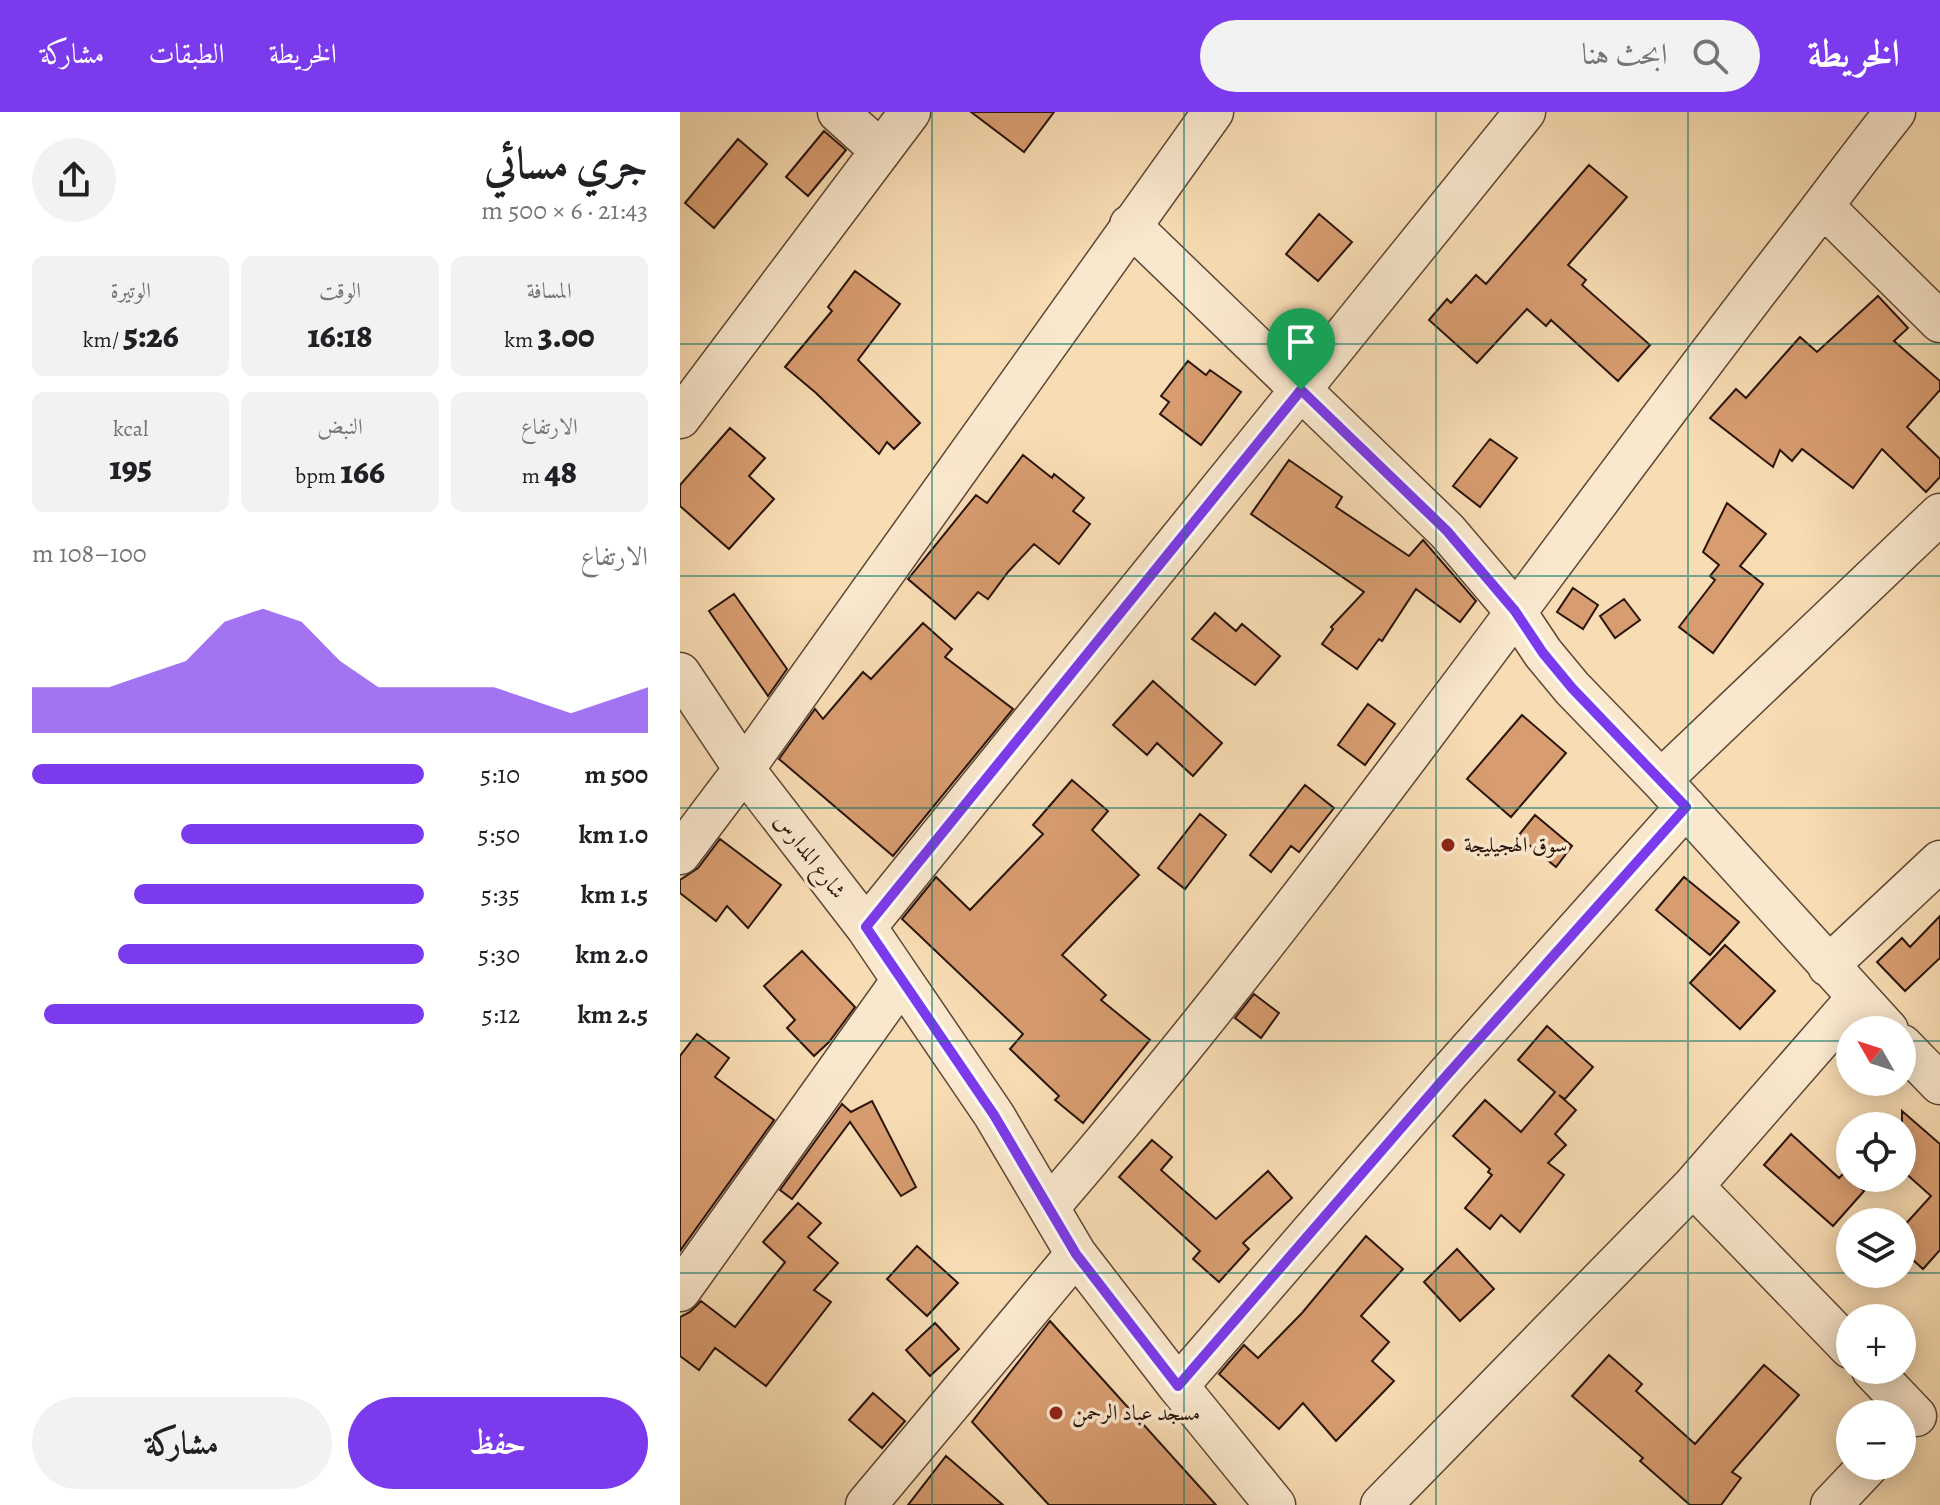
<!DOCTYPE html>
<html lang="ar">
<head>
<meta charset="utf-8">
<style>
  :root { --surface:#fff; --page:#f2f2f2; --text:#202124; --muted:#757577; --accent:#7c3aed }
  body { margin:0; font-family:Alegreya,Amiri,serif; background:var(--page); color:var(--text); direction:rtl; height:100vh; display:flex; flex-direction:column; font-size:30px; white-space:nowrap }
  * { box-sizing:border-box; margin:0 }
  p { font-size:26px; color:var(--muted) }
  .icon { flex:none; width:44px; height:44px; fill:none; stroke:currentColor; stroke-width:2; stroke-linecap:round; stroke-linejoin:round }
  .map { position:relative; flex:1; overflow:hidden; direction:ltr }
  .drawer { display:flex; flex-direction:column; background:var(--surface); width:680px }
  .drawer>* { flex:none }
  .needle { width:52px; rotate:309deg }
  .buttons { position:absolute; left:1156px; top:904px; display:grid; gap:16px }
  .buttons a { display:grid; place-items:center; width:80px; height:80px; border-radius:50%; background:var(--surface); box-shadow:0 4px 20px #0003; font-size:40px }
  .pin { position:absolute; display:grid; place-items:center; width:68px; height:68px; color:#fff; margin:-82px -34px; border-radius:50% 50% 50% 0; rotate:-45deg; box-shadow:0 0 8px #0007 }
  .pin .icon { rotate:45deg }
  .round { display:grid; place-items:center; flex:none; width:84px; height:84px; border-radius:42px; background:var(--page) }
  .summary { display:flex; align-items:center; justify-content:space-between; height:136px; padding:0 32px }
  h1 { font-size:44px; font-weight:800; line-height:60px }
  .figures { display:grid; grid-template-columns:repeat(3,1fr); gap:12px; height:136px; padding:8px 32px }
  .figures div { display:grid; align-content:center; border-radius:12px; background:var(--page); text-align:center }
  .figures b { font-size:34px; font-weight:800 }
  .figures small { font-size:22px; font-weight:400 }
  .figures p { font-size:22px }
  .chart { height:224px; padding:16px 32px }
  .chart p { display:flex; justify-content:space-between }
  .chart svg { width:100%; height:144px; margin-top:8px; fill:var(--accent); opacity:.7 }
  .action { display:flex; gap:16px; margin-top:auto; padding:16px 32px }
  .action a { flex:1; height:92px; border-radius:48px; background:var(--accent); color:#fff; font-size:32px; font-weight:800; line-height:92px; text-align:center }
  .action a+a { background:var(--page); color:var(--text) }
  ul { padding:0 32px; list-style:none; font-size:26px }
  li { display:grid; grid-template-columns:128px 96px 1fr; align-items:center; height:60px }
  li i { height:20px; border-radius:10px; background:var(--accent) }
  header { display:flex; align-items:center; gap:48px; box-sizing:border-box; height:112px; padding:0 40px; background:var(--accent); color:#fff }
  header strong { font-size:38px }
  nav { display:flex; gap:44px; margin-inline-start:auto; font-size:28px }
  .search { width:560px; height:72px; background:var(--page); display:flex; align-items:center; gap:20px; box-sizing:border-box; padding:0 28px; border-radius:44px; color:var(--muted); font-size:30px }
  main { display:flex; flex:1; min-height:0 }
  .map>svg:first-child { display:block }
</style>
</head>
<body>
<header>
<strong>الخريطة</strong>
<div class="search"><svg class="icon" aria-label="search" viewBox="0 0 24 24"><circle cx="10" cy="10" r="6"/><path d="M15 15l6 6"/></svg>ابحث هنا</div>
<nav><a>الخريطة</a><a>الطبقات</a><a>مشاركة</a></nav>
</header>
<main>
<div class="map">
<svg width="1260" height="1393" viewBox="0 0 1260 1393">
  <rect width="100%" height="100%" fill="#f8dcb3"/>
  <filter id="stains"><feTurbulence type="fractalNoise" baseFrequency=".0025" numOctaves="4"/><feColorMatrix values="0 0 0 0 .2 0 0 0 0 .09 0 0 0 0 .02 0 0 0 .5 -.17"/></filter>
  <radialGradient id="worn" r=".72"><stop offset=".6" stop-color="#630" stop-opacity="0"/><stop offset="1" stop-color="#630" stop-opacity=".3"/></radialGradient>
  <!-- building -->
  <path fill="#d79c70" stroke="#2b140b" stroke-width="2" d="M 291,0 L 374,0 L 344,40 Z
    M 144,19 L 166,38 L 128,84 L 106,65 Z
    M 58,27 L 87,52 L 34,116 L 5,91 Z
    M 909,53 L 947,85 L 888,153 L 906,168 L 902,173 L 970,233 L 938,269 L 871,208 L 866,214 L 847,197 L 797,251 L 749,208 L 767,187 L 771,191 L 796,163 L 806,172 Z
    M 639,102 L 672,130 L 638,169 L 606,142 Z
    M 175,159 L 220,192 L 178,248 L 240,311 L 214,337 L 207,330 L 199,342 L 136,281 L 105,255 L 152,199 L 148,195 Z
    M 1198,184 L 1228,216 L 1214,229 L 1260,269 L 1260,278 L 1227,315 L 1260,347 L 1260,365 L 1246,380 L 1202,337 L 1173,376 L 1122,337 L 1112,349 L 1100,338 L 1093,355 L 1030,306 L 1056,277 L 1066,286 L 1120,225 L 1137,240 Z
    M 508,249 L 526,263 L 530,258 L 561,280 L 521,333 L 480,302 L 489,290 L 481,284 Z
    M 50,316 L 85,346 L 69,364 L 94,387 L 49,437 L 0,394 L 0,373 Z
    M 810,327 L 837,346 L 800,395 L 773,374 Z
    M 343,343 L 372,366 L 374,362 L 404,386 L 393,399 L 410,412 L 379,452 L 354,432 L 328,460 L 308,487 L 298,480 L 275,507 L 228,467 L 296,383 L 307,391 Z
    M 609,348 L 662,385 L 656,395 L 729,444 L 743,428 L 796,489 L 780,510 L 736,477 L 702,529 L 699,527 L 677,557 L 642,532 L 653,517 L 651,515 L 684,480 L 571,402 Z
    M 1047,391 L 1086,422 L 1060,454 L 1083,472 L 1033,541 L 999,515 L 1035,468 L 1030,464 L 1039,453 L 1023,440 Z
    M 893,476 L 918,493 L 903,517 L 877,500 Z
    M 54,482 L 107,557 L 88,584 L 29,499 Z
    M 944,487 L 960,508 L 935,526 L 920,504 Z
    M 535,501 L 556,519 L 562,512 L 600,544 L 575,573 L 512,527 Z
    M 243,511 L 272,537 L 265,545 L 333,597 L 213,744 L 99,647 L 135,597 L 143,607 L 183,560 L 191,567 Z
    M 473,569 L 542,631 L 513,664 L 477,631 L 467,643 L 433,613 Z
    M 688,592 L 715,612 L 685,653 L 658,633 Z
    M 842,603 L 886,641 L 831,705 L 787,667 Z
    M 392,668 L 428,699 L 412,718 L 459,763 L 382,843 L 426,883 L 421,888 L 470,928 L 403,1011 L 375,988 L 379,984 L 330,937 L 343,922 L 222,807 L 256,765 L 290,798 L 363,722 L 353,713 Z
    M 625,673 L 654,696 L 619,740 L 611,734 L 591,760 L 570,743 Z
    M 520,702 L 546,723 L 505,777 L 478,756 Z
    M 855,703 L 892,734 L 876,755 L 838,724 Z
    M 40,727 L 101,773 L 68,816 L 47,794 L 36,809 L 0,781 L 0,768 L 18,756 Z
    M 1004,765 L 1059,810 L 1030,843 L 976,798 Z
    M 1260,804 L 1260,846 L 1225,879 L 1197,850 L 1222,826 L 1230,835 Z
    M 1045,833 L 1095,879 L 1060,917 L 1010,871 Z
    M 122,839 L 175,895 L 149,930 L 134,944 L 107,916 L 115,908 L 84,874 Z
    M 574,882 L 599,901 L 581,926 L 555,906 Z
    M 867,914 L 913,955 L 885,987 L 879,983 L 896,998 L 875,1022 L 886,1033 L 868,1051 L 884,1063 L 840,1120 L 821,1103 L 810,1117 L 785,1096 L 812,1063 L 808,1060 L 810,1057 L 773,1024 L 805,988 L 841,1020 L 875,980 L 838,948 Z
    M 17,922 L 49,946 L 35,965 L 94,1008 L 0,1139 L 0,944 Z
    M 192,989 L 236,1075 L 221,1084 L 170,1010 L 112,1087 L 100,1078 L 162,992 L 171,1000 Z
    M 1222,999 L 1260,1032 L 1260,1138 L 1243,1157 L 1222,1138 L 1222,1116 L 1251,1084 L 1222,1058 Z
    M 1111,1022 L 1159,1066 L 1164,1061 L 1184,1079 L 1153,1114 L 1084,1053 Z
    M 472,1028 L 492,1045 L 481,1058 L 536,1107 L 588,1059 L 612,1086 L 563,1131 L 569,1137 L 539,1170 L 513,1147 L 520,1139 L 439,1065 Z
    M 118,1091 L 141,1111 L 128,1125 L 158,1151 L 134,1178 L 151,1190 L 86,1274 L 35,1236 L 19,1258 L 0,1244 L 0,1205 L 10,1200 L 21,1189 L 55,1215 L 105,1150 L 83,1130 Z
    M 686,1124 L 723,1157 L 681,1204 L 709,1230 L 692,1249 L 714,1269 L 656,1329 L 623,1291 L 599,1317 L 539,1262 L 564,1233 L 578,1246 L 622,1201 Z
    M 237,1134 L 278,1171 L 247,1204 L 207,1167 Z
    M 777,1137 L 814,1177 L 780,1209 L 744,1170 Z
    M 370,1209 L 536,1393 L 369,1393 L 292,1310 Z
    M 255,1211 L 279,1237 L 250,1264 L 226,1238 Z
    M 929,1243 L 962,1272 L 956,1279 L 1015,1332 L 1084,1253 L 1119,1283 L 1052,1360 L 1061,1366 L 1041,1393 L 1010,1393 L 960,1349 L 963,1346 L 892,1284 Z
    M 193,1281 L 225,1309 L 202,1336 L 169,1308 Z
    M 266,1344 L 323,1393 L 228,1393 Z"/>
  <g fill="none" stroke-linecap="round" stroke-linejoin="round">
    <defs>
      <path id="minor" d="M 158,0 L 200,38
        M 1143,94 L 1260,210
        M 450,113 L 767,419 L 835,499 L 863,541 L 892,576 L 981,668 L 1208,918
        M 0,306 L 230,0
        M 0,561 L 64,657 L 186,815 L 222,868 L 314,1003 L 396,1142 L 498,1274 L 595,1393
        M 981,668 L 1260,402
        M 0,742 L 64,657 L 533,0
        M 186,815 L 845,0
        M 1148,854 L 1260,749
        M 1222,933 L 1260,972
        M 1013,1074 L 1170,1236
        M 369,1095 C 633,790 862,456 1109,138 C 1145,92 1179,45 1215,0
        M 0,1179 L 222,868
        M 1192,1258 L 1236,1304
        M 498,1274 L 767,963 L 1006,695
        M 186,1393 L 396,1142
        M 701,1393 L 1013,1074 L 1177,886
        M 1151,1393 L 1188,1354"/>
    </defs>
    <!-- minor casing -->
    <use href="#minor" stroke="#5e4635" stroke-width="43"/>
    <!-- minor -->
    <use href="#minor" stroke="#fae8ce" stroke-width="40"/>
  </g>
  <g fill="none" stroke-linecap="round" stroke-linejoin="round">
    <defs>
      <path id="route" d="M 621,278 L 767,419 L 835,499 L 863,541 L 892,576 L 1006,695 L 767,963 L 498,1274 L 396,1142 L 314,1003 L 186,815 Z"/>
    </defs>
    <!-- route casing -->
    <use href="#route" stroke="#fff" stroke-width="16"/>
    <!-- route -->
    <use href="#route" stroke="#7c3aed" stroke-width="10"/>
  </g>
  <!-- grid -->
  <path fill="none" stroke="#0f766e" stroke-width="2" stroke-opacity="0.55" d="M 252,0 L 252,1393M 504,0 L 504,1393M 756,0 L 756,1393M 1008,0 L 1008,1393M 0,232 L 1260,232M 0,464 L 1260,464M 0,696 L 1260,696M 0,929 L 1170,929M 1222,929 L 1260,929M 0,1161 L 1170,1161M 1222,1161 L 1260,1161"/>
  <!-- markers -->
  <g fill="#8f2418" stroke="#fae8ce" stroke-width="3">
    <circle cx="768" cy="733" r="8"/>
    <circle cx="376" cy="1301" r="8"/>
  </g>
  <g text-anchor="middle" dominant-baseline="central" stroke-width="7" stroke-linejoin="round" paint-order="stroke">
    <!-- poi labels -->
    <g font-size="22" fill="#2b140b" stroke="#fae8ce" text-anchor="start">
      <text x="784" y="733">سوق الهجيليجة</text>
      <text x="392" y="1301">مسجد عباد الرحمن</text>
    </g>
    <!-- street labels -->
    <g font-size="22" fill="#2b140b" stroke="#fae8ce">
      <text transform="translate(130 744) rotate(52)">شارع المدارس</text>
    </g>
  </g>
  <rect width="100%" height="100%" filter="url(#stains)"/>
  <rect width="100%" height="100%" fill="url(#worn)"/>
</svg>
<div class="buttons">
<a><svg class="needle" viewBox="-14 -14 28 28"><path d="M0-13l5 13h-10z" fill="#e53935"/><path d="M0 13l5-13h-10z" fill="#757577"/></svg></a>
<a><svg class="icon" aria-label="locate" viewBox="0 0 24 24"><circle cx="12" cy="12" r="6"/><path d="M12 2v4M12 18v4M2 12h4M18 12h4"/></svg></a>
<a><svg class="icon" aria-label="layers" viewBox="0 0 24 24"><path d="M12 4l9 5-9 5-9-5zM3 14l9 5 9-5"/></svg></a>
<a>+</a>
<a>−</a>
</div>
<div class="pin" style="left:621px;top:278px;background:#1e9e55"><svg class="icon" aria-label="arrive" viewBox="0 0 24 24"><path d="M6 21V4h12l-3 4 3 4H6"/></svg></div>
</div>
<section class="drawer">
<div class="summary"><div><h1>جري مسائي</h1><p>21:43 · 6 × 500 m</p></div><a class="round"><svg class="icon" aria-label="share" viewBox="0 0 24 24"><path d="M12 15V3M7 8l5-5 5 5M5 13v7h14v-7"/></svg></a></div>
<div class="figures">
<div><p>المسافة</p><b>3.00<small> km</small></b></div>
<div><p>الوقت</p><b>16:18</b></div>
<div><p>الوتيرة</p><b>5:26<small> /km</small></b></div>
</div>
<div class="figures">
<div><p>الارتفاع</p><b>48<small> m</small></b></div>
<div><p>النبض</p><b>166<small> bpm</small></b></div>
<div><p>kcal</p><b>195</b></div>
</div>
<div class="chart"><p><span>الارتفاع</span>100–108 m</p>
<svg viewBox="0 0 160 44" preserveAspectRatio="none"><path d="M0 44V30L10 30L20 30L30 26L40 22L50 10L60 6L70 10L80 22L90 30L100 30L110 30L120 30L130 34L140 38L150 34L160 30V44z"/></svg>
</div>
<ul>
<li><b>500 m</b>5:10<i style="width:100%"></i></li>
<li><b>1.0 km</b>5:50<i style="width:62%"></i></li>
<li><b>1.5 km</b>5:35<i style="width:74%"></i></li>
<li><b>2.0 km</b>5:30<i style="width:78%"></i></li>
<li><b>2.5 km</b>5:12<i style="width:97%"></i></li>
</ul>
<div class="action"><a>حفظ</a><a>مشاركة</a></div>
</section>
</main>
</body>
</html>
